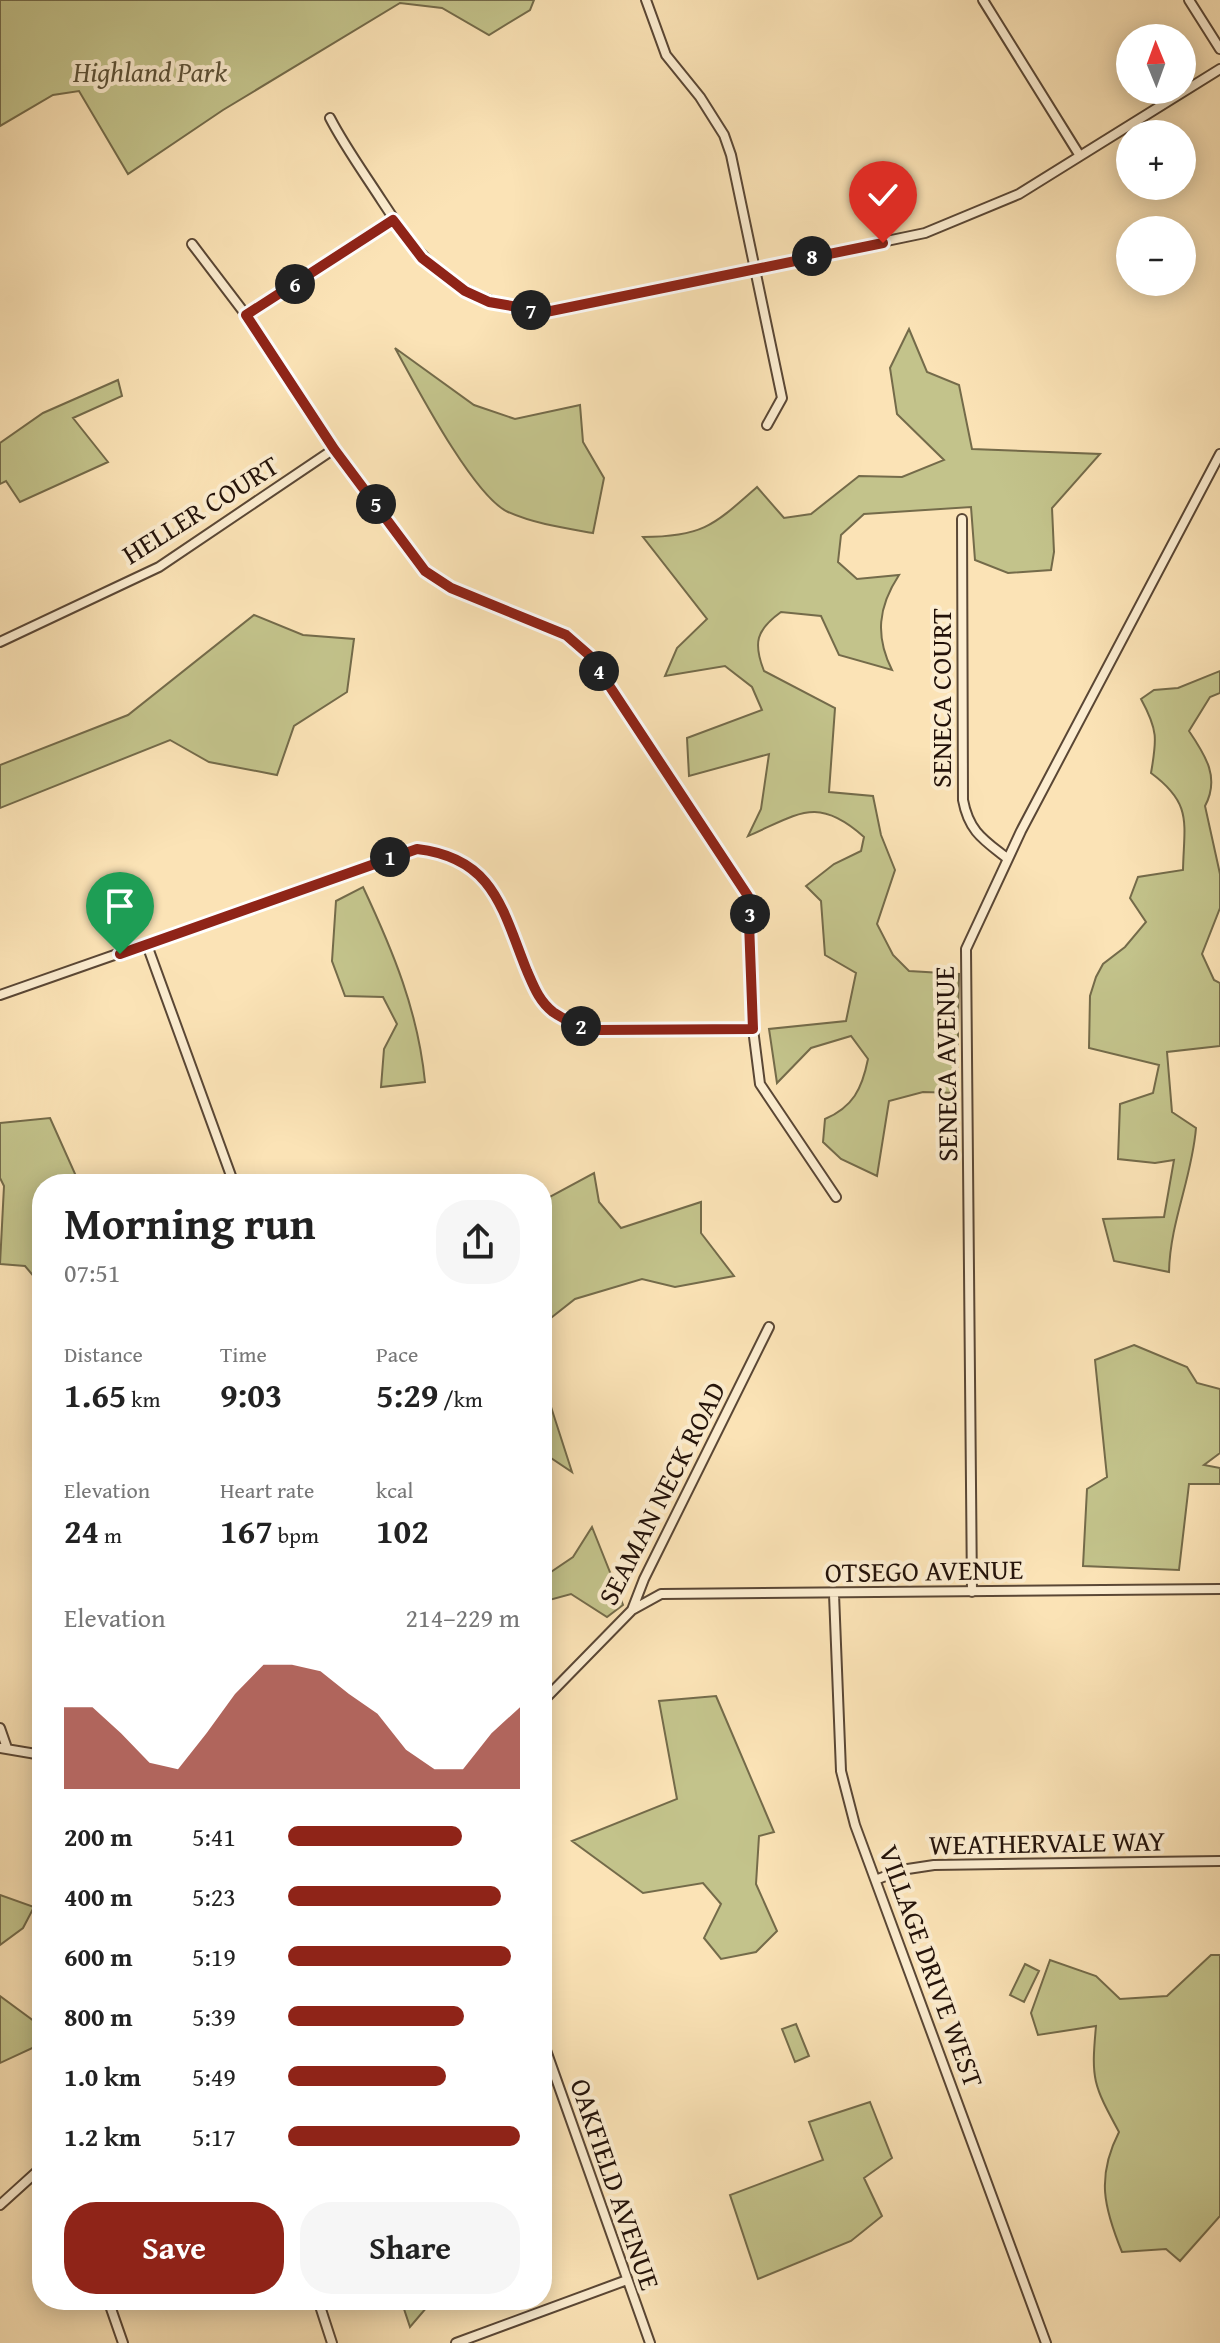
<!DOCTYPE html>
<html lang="en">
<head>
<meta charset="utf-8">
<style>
  :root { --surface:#fff; --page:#f6f6f6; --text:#222; --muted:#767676; --accent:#8f2418 }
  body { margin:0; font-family:"Gentium Book Plus",serif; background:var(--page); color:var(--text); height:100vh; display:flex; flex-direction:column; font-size:30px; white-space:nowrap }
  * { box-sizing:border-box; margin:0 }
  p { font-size:26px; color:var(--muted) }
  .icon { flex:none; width:44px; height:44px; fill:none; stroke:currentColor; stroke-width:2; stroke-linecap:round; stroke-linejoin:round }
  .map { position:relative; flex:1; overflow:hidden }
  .details { position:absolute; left:32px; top:1174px; width:520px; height:1136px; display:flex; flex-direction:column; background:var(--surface); border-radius:32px; box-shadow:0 4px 20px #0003 }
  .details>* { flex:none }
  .needle { width:52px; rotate:359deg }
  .tools { position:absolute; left:1116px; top:24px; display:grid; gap:16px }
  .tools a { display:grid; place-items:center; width:80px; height:80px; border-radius:50%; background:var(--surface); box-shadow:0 4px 20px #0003; font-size:40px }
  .pin { position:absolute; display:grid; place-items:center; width:68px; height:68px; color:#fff; margin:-82px -34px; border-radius:50% 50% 50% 0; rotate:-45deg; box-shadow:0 0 8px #0007 }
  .pin .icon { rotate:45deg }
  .km { position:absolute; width:40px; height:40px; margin:-20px; border-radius:50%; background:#222; color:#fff; font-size:22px; line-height:40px; text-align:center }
  .round { display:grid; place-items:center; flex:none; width:84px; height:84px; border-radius:32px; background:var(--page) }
  .headline { display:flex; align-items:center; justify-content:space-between; height:136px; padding:0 32px }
  h1 { font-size:44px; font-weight:800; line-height:60px }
  .metrics { display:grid; grid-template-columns:repeat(3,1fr); gap:12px; height:136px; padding:8px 32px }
  .metrics div { display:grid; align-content:center }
  .metrics b { font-size:34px; font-weight:800 }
  .metrics small { font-size:22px; font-weight:400 }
  .metrics p { font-size:22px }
  .chart { height:224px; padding:16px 32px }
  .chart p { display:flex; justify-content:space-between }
  .chart svg { width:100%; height:144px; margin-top:8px; fill:var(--accent); opacity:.7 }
  .action { display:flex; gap:16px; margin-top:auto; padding:16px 32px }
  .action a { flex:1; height:92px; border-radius:32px; background:var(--accent); color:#fff; font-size:32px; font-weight:800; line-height:92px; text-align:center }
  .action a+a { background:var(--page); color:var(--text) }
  ul { padding:0 32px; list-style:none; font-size:26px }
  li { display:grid; grid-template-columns:128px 96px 1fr; align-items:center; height:60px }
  li i { height:20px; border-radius:10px; background:var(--accent) }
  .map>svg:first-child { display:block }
</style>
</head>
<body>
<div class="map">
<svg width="1220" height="2343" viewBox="0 0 1220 2343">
  <rect width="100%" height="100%" fill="#fbe3b6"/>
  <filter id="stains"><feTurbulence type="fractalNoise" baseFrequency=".0025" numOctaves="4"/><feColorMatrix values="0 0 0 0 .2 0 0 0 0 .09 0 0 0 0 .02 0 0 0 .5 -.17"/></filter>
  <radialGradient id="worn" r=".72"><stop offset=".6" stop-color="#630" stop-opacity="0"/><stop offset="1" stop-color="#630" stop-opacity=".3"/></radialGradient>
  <!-- green -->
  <path fill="#c3c38b" stroke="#746b4a" stroke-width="2" d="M 0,0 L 534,0 L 530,10 L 489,35 L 442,8 L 400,3 L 223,110 L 128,174 L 79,91 L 53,95 L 0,126 Z
    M 909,329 L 927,372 L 959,385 L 972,449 L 1100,454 L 1052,508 L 1054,552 L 1051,570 L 1008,573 L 975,560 L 971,507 L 864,514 L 841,535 L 838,562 L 857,579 L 899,575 C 878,607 875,636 892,670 L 839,655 L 821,616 L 781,612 C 756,630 753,643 764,671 L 835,708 L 829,792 L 873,796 L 881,835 L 895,870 L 877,924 L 893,955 L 909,971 L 959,974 L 957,1093 L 923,1092 L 889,1101 L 877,1176 L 841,1159 L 823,1142 L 825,1119 C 853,1107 862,1089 868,1059 L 851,1036 L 811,1048 L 777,1083 L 769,1029 L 846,1021 L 856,973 L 825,955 L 821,901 L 806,886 L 834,864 L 861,851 L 864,837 C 817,795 799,814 748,836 L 761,809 L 769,754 L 689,776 L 687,738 L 762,710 L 752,687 L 725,666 L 665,676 L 677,648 L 707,619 L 643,537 C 703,537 714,525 757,487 L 784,518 L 811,514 L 859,476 L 902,477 L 944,460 L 897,414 L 890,368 Z
    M 395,348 L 474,405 L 515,419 L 580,405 L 583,442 L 604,478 L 593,533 C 564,528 535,524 508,512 C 473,496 415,384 395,348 Z
    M 118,380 L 122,396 L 73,418 L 108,462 L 20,502 L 6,481 L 0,484 L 0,443 L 43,413 Z
    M 254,615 L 303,635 L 354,639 L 347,692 L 294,726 L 277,775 L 209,762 L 170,740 L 0,808 L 0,765 L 128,715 Z
    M 1220,671 L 1220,693 L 1210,697 L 1189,731 C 1206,756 1220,778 1205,806 L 1220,874 L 1220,908 L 1202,954 L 1214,980 L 1220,983 L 1220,1046 L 1167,1052 L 1172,1112 L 1196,1128 C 1192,1178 1170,1222 1169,1272 L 1114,1261 L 1103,1219 L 1164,1217 L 1174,1160 L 1155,1163 L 1118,1159 L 1120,1104 L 1153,1093 L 1159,1065 L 1089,1048 L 1090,996 L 1096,977 L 1103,964 L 1125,947 L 1146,922 L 1130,898 L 1138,877 L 1183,870 C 1184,823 1193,804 1151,773 C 1157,739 1158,730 1141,699 L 1154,690 L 1178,688 Z
    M 363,887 C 393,951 418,1011 425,1082 L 381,1087 L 384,1049 L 397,1024 L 383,997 L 345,996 L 332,961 L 336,901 Z
    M 50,1118 L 76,1176 L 73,1184 L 42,1184 L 42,1295 L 36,1279 L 25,1266 L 0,1264 L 4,1186 L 0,1178 L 0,1123 Z
    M 594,1173 L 599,1202 L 621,1228 L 701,1202 L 701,1233 L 734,1276 L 675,1287 L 642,1279 L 575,1299 L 542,1325 L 542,1201 Z
    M 1134,1345 L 1187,1367 L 1197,1383 L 1220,1389 L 1220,1453 L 1204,1465 L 1220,1468 L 1220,1484 L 1189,1484 L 1179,1570 L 1083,1566 L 1087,1489 L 1107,1477 L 1095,1360 Z
    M 542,1379 L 572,1472 L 542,1452 Z
    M 592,1527 L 623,1605 L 607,1617 L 571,1594 L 542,1602 L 542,1578 L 573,1557 Z
    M 716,1696 L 774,1832 L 759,1836 L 756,1884 L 777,1931 L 756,1952 L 721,1959 L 704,1938 L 721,1904 L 703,1883 L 643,1893 L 572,1841 L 677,1799 L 659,1701 Z
    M 0,1895 L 34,1907 L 23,1928 L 0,1945 Z
    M 1211,1955 L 1220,1955 L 1220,2216 L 1180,2261 L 1166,2249 L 1122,2252 C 1104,2208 1096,2177 1119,2132 C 1093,2084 1091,2080 1096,2026 L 1038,2035 L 1031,2013 L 1050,1960 L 1096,1976 L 1120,1999 L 1167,1996 Z
    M 1025,1964 L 1039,1971 L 1024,2002 L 1010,1995 Z
    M 0,1996 L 42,2027 L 41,2044 L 0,2063 Z
    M 796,2024 L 809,2056 L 795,2062 L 782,2029 Z
    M 870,2102 L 892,2158 L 864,2178 L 882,2216 L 851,2241 L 758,2279 L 730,2195 L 823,2160 L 809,2122 Z
    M 401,2300 L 433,2300 L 410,2327 Z"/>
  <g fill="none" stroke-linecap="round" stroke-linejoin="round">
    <defs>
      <path id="street" d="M 646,0 L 666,55 L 700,97 L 724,135 L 731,155 L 782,398 L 767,425
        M 983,0 L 1080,156
        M 1189,0 L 1220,49
        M 330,118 C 345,147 364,173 382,201 C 426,269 462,304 546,312 L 925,233 L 1019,194 L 1220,69
        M 192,244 L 246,315 L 334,449 L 425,571 L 451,588 L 566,635 L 589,655 L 748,896 L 753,1029 L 760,1084 L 836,1197
        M 246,315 L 393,220
        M 962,519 L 963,800 C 969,832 984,840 1008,859
        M 0,642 L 159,567 L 334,449
        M 147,945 L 234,1184
        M 0,995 L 417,849 C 494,858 502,909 527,971 C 534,987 539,1001 553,1012 C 567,1022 582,1026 598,1030 L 753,1029
        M 972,1592 L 966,949 L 1021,831 L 1220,454
        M 834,1594 L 841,1771 L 855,1825 L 1046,2343
        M 632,1610 L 661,1594 L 1220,1589
        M 542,1702 L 632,1610 L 644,1579 L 769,1327
        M 0,1728 L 7,1748
        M 0,1748 L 42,1755
        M 878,1879 L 901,1870 L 934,1865 L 1220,1861
        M 542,2039 L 650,2343
        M 0,2205 L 42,2167
        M 108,2300 L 123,2343
        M 318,2300 L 332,2343
        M 456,2343 L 627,2280"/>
    </defs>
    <!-- street casing -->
    <use href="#street" stroke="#5a4735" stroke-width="12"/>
    <!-- street -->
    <use href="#street" stroke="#fcedd0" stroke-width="8"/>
  </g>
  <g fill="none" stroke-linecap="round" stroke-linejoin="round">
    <defs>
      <path id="route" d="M 120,954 L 417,849 C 494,858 502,909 527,971 C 534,987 539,1001 553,1012 C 567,1022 582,1026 598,1030 L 753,1029 L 748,896 L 589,655 L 566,635 L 451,588 L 425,571 L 334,449 L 246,315 L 393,220 L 422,258 L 465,291 L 489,302 L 546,312 L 883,243"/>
    </defs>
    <!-- route casing -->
    <use href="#route" stroke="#fff" stroke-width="16"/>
    <!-- route -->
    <use href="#route" stroke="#8f2418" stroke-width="10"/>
  </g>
  <g text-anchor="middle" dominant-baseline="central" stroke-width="8" stroke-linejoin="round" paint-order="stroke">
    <!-- park labels -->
    <g font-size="28" font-style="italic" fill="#5c5137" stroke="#fcedd0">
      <text x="150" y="71">Highland Park</text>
    </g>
    <!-- street labels -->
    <g font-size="28" fill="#24130a" stroke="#fcedd0">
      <text transform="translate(200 509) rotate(-32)">HELLER COURT</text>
      <text transform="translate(940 698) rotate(-90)">SENECA COURT</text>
      <text transform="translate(945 1064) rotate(-91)">SENECA AVENUE</text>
      <text transform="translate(661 1493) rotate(-63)">SEAMAN NECK ROAD</text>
      <text transform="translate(924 1570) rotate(-1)">OTSEGO AVENUE</text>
      <text transform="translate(1047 1842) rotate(-1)">WEATHERVALE WAY</text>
      <text transform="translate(932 1966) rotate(70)">VILLAGE DRIVE WEST</text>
      <text transform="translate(616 2184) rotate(71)">OAKFIELD AVENUE</text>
    </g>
  </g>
  <rect width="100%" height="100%" filter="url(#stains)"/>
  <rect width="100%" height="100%" fill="url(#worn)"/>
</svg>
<div class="tools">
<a><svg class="needle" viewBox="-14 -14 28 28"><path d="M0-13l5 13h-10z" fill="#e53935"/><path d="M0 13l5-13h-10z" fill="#767676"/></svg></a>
<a>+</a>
<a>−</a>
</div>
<div class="pin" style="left:120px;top:954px;background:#1e9e55"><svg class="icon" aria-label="arrive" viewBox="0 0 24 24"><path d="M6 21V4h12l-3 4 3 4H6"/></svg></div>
<div class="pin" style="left:883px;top:243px;background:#d93025"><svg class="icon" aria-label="check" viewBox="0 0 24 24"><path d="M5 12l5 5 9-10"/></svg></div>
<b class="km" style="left:390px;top:857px">1</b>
<b class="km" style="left:581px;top:1026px">2</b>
<b class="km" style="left:750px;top:914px">3</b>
<b class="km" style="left:599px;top:671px">4</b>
<b class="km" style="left:376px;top:504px">5</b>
<b class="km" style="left:295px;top:284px">6</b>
<b class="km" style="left:531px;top:310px">7</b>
<b class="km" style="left:812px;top:256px">8</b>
<section class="details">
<div class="headline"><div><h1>Morning run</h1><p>07:51</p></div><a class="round"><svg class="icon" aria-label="share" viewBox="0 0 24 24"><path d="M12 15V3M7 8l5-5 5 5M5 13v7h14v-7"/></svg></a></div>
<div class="metrics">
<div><p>Distance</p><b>1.65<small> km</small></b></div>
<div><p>Time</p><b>9:03</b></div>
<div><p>Pace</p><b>5:29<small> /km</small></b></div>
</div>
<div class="metrics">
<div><p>Elevation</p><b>24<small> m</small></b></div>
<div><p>Heart rate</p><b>167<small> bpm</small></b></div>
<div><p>kcal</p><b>102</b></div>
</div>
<div class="chart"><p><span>Elevation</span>214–229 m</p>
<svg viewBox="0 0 160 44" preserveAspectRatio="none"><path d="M0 44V19L10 19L20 27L30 36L40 38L50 27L60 15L70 6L80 6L90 8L100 15L110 21L120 32L130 38L140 38L150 27L160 19V44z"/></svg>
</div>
<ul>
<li><b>200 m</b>5:41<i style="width:75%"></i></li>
<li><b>400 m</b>5:23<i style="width:92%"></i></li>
<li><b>600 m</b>5:19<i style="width:96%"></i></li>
<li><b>800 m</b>5:39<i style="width:76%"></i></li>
<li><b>1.0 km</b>5:49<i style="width:68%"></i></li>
<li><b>1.2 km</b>5:17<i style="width:100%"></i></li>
</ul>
<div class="action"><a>Save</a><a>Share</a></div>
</section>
</div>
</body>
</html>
